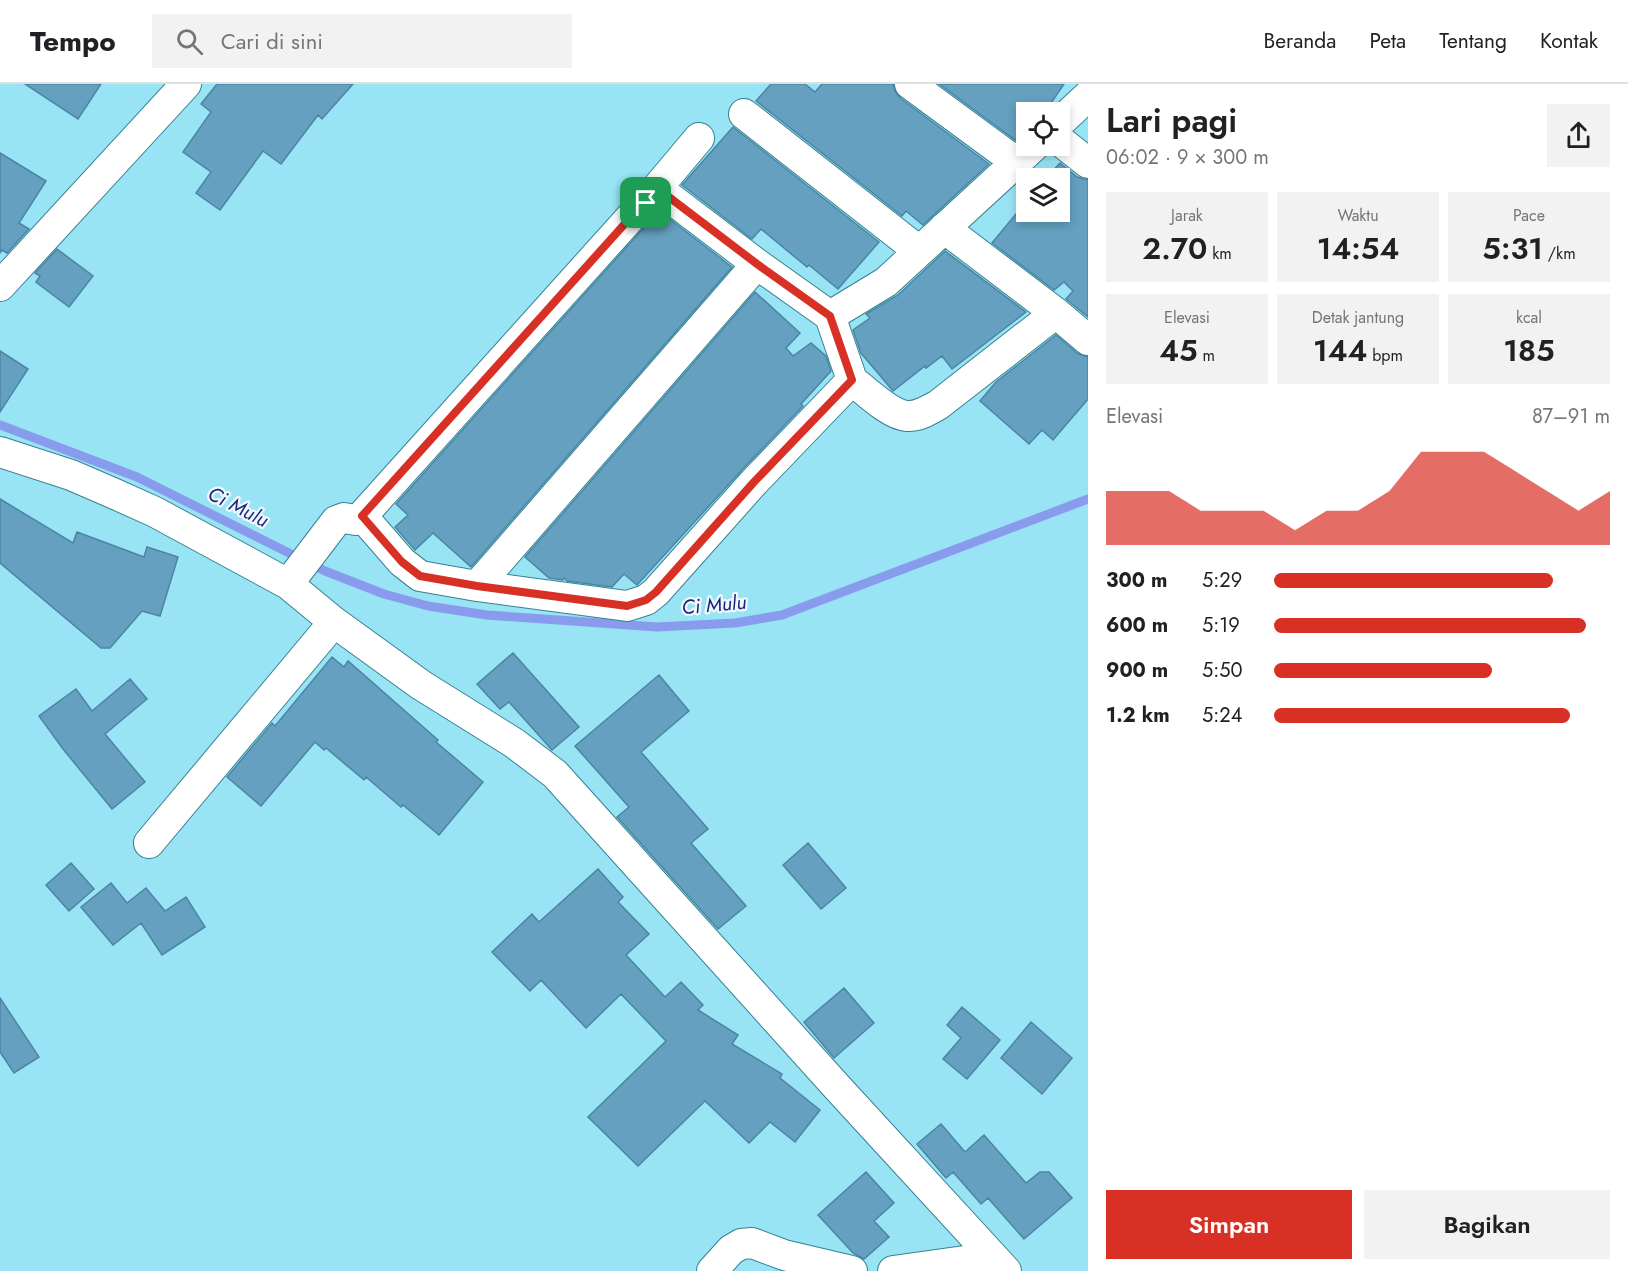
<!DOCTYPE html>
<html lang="id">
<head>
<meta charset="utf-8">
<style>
  :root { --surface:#fff; --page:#f2f2f2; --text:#202124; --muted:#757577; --line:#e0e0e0; --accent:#d93025 }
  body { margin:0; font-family:Jost,sans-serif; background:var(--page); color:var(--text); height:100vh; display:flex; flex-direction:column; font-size:22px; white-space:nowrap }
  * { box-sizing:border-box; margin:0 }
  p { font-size:20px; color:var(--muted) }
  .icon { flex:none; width:33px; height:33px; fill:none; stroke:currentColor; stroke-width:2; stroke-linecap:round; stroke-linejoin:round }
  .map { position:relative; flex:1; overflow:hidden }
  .panel { display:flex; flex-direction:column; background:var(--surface); width:540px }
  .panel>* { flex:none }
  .controls { position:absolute; left:1016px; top:18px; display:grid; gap:12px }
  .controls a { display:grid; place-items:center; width:54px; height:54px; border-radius:0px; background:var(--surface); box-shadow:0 3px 9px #0003; font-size:30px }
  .pin { position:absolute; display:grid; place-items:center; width:51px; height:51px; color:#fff; margin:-26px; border-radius:12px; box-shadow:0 3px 9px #0006 }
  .round { display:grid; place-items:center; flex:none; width:63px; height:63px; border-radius:0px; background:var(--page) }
  .headline { display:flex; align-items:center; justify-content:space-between; height:102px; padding:0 18px }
  h1 { font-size:33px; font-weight:600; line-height:45px }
  .stats { display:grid; grid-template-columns:repeat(3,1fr); gap:9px; height:102px; padding:6px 18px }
  .stats div { display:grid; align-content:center; border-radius:0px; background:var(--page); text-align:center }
  .stats b { font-size:30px; font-weight:600 }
  .stats small { font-size:16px; font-weight:400 }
  .stats p { font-size:16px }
  .chart { height:168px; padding:12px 18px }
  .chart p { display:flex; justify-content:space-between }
  .chart svg { width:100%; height:108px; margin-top:6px; fill:var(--accent); opacity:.7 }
  .action { display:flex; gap:12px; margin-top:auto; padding:12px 18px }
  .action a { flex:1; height:69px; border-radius:0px; background:var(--accent); color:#fff; font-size:24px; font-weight:600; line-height:69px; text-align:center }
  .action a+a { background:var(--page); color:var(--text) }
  ul { padding:0 18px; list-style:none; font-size:20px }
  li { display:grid; grid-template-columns:96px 72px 1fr; align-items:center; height:45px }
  li i { height:15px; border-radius:8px; background:var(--accent) }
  header { display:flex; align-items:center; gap:36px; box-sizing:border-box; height:84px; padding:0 30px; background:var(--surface); border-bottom:2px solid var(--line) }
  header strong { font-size:28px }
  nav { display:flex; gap:33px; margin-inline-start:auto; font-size:21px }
  .search { width:420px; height:54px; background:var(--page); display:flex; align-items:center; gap:15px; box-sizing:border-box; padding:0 21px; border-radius:0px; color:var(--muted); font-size:22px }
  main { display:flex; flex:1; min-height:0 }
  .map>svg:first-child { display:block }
</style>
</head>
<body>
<header>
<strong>Tempo</strong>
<div class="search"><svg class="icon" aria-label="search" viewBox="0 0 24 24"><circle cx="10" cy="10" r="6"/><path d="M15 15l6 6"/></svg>Cari di sini</div>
<nav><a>Beranda</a><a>Peta</a><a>Tentang</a><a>Kontak</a></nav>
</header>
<main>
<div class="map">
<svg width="1088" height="1187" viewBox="0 0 1088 1187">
  <rect width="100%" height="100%" fill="#98e3f4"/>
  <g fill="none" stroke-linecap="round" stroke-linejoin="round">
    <!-- stream -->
    <path stroke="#899bed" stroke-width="9" d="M 0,341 L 137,393 L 325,487 L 384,510 L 428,522 L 487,531 L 657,543 L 735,539 L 782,531 L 1088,415"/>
  </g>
  <!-- building -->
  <path fill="#65a0c0" stroke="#4a85a4" stroke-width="1.5" d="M 25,0 L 101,0 L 78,35 Z
    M 217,0 L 353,0 L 322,35 L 318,31 L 281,80 L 263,67 L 220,126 L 196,109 L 211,88 L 183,68 L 211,28 L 201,20 Z
    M 771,0 L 805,0 L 815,8 L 822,0 L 893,0 L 895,7 L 900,14 L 989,80 L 923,141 L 906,127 L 902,132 L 756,17 Z
    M 939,0 L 1064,0 L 1045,28 L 1026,28 L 1026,47 L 1015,56 Z
    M 733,43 L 879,158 L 838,205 L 809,181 L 807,183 L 761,145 L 752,155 L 682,101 Z
    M 0,69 L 46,97 L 19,139 L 29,145 L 7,169 L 2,166 L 0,169 Z
    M 1060,79 L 1077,93 L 1088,96 L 1088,233 L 1066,215 L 1073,207 L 1064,198 L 1054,206 L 992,159 L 1026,118 L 1026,128 L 1059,128 L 1059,94 L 1046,94 Z
    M 659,127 L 732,183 L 471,483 L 433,449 L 415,466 L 395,443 L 408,431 L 396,420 Z
    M 57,165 L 93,192 L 69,223 L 36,198 L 40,192 L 35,189 Z
    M 945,167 L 1026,228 L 952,285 L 942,272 L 926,284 L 925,282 L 893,307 L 861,269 L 853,246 L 870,234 L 866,230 L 898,211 Z
    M 755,208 L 800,249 L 786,264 L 793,272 L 811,259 L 826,272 L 831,287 L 801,320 L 803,322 L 741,387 L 637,501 L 624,490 L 612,503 L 567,497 L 564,494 L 563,496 L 549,494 L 525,473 Z
    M 1056,251 L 1077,269 L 1088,273 L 1088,315 L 1053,356 L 1042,346 L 1029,360 L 980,317 L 996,298 Z
    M 0,267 L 28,285 L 0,328 Z
    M 0,415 L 73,459 L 77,448 L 144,473 L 147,463 L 178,473 L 160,532 L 142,527 L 110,564 L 101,564 L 0,479 Z
    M 513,569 L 579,643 L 552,666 L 509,618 L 500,625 L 477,600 Z
    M 332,573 L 344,583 L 348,577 L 438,656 L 436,658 L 483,698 L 439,751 L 403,721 L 401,723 L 366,693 L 364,696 L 326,664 L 324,666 L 315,658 L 261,722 L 227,693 L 272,639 L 275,642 Z
    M 659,591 L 689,627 L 641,668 L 708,745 L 691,759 L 746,822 L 718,845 L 617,733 L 629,723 L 575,662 Z
    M 130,595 L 147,615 L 105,650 L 145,698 L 112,725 L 63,665 L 39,632 L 76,605 L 92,627 Z
    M 808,759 L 846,804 L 821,825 L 783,781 Z
    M 71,779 L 94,805 L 69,827 L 46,801 Z
    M 598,785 L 623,813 L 618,818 L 649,850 L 626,871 L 665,913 L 681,898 L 703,921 L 698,926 L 738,951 L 732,960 L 782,990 L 780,994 L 820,1026 L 795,1058 L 770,1038 L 749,1059 L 705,1017 L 638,1082 L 588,1033 L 666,957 L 621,910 L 586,944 L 541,896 L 530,907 L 492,868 L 532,830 L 539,838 Z
    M 111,799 L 127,819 L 146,804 L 165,827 L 186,813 L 205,843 L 162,871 L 141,839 L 113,861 L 81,823 Z
    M 844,904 L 874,939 L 834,974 L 804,938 Z
    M 0,914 L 39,973 L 14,989 L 0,968 Z
    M 962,923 L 1000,956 L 967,995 L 943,975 L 961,954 L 947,941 Z
    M 1031,938 L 1072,974 L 1042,1010 L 1001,974 Z
    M 941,1040 L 965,1068 L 984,1051 L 1026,1099 L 1040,1088 L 1049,1088 L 1072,1114 L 1024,1155 L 988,1114 L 981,1120 L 953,1088 L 946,1094 L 917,1060 Z
    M 866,1088 L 894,1119 L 874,1137 L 889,1153 L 864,1175 L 853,1169 L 818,1131 Z"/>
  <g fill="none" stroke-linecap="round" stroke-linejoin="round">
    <defs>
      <path id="minor" d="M 910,0 L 1016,78
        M 744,30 L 919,167
        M 1059,39 L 1088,12
        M 1059,56 L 1088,79
        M 657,104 L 699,54
        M 944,144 L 1056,229 L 1088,256
        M 0,202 L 186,0
        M 852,296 C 866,307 890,331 907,332 C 918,333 929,326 938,321 L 1056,229
        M 0,368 L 71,391 L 115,410 L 155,428 L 288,500 L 334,538 L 421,601 L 514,659 L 555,690 L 837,1003 L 1006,1187
        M 362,432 L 402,478 L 420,492 L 477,502 L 627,522 L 646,516 L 656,508 L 754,398 L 852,296 L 830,232 L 886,198 L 1034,62
        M 288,500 L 336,437 L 344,434 L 356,436 L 362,432 L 657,104 L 757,180 L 830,232
        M 477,502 L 757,180
        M 149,759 L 334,538
        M 712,1187 L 731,1166 L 741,1160 L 752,1159 L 784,1171 L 852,1187
        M 893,1187 L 993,1173"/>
    </defs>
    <!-- minor casing -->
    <use href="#minor" stroke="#368292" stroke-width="32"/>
    <!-- minor -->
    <use href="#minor" stroke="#fff" stroke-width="30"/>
  </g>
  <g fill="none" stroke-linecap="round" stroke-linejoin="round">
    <defs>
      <path id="route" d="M 657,104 L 757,180 L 830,232 L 852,296 L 754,398 L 656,508 L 646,516 L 627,522 L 477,502 L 420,492 L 402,478 L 362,432 Z"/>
    </defs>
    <!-- route casing -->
    <use href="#route" stroke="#fff" stroke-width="12"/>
    <!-- route -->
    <use href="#route" stroke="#d93025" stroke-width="8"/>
  </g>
  <g text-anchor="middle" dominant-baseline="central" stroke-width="4.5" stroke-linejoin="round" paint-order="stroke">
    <!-- water labels -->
    <g font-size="20" font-style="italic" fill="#1f1f7c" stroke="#ebf9fd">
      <text transform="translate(238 423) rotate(27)">Ci Mulu</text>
      <text transform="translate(714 521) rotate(-5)">Ci Mulu</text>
    </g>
  </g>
</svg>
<div class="controls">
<a><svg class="icon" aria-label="locate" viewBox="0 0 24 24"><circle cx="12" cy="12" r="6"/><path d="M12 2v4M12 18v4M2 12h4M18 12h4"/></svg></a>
<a><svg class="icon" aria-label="layers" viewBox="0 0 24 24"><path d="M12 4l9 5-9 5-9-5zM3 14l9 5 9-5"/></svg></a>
</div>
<div class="pin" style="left:646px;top:119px;background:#1e9e55"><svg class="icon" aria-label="arrive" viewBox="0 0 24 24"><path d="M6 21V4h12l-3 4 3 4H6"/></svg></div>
</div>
<section class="panel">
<div class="headline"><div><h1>Lari pagi</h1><p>06:02 · 9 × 300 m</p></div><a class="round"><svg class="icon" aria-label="share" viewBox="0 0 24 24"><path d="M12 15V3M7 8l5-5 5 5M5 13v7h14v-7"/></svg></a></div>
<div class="stats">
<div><p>Jarak</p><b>2.70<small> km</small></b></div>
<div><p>Waktu</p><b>14:54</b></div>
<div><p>Pace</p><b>5:31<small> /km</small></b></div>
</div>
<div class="stats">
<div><p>Elevasi</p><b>45<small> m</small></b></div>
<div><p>Detak jantung</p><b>144<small> bpm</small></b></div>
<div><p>kcal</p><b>185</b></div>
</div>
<div class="chart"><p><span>Elevasi</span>87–91 m</p>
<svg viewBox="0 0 160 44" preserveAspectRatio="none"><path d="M0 44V22L10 22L20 22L30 30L40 30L50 30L60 38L70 30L80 30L90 22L100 6L110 6L120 6L130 14L140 22L150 30L160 22V44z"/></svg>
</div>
<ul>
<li><b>300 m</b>5:29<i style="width:83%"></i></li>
<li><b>600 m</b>5:19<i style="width:93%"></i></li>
<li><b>900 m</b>5:50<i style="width:65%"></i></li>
<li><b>1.2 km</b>5:24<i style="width:88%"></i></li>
</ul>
<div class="action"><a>Simpan</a><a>Bagikan</a></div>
</section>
</main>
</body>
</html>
